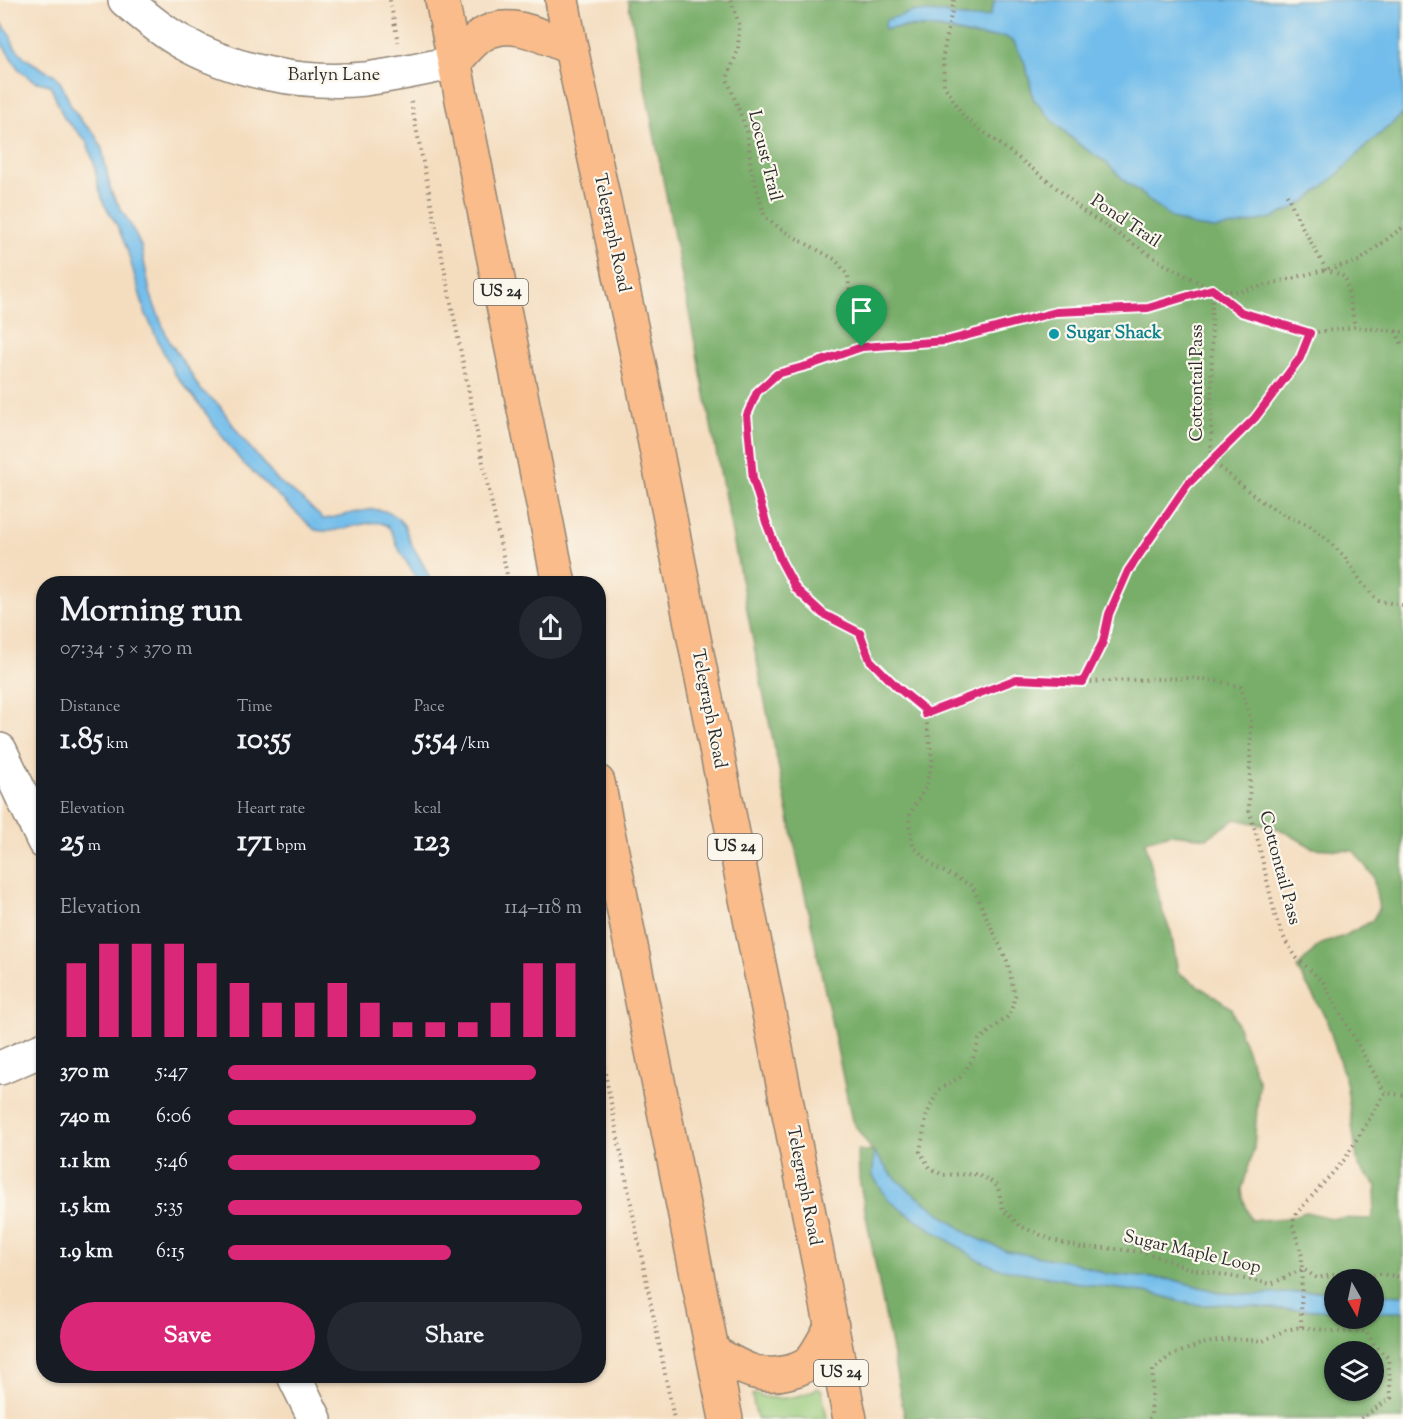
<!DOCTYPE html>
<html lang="en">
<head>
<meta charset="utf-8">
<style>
  :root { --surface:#171b24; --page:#242831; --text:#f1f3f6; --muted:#9ea1a6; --accent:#db2777 }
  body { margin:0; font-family:"Sorts Mill Goudy",serif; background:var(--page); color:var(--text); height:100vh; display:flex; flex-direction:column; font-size:22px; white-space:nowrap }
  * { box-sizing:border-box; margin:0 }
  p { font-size:20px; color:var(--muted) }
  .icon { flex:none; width:33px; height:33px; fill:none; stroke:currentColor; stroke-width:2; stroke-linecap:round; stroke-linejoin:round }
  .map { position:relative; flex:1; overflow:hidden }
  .side { position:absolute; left:36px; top:576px; width:570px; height:807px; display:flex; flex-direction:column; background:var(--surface); border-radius:24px; box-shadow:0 2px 4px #0004 }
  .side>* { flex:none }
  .needle { width:39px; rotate:171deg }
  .controls { position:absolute; left:1324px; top:1269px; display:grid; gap:12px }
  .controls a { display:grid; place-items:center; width:60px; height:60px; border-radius:50%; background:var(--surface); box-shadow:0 2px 4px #0004; font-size:30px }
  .pin { position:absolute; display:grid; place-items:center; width:51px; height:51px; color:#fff; margin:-62px -26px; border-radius:50% 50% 50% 0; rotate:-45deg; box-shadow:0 0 6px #0007 }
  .pin .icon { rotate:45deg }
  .round { display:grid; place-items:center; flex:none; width:63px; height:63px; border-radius:32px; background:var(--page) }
  .head { display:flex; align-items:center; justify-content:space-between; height:102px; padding:0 24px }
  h1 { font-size:33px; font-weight:800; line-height:45px }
  .figures { display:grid; grid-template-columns:repeat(3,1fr); gap:9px; height:102px; padding:6px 24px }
  .figures div { display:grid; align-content:center }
  .figures b { font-size:30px; font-weight:800 }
  .figures small { font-size:16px; font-weight:400 }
  .figures p { font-size:16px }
  .chart { height:168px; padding:12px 24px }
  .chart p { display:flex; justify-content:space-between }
  .chart svg { width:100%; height:108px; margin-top:6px; stroke:var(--accent); stroke-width:6 }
  .primary-button { display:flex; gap:12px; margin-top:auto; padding:12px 24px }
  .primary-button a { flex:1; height:69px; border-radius:36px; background:var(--accent); color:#fff; font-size:24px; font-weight:800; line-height:69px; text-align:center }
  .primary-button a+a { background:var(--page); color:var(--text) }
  ul { padding:0 24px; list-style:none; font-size:20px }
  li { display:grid; grid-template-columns:96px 72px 1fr; align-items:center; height:45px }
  li i { height:15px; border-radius:8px; background:var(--accent) }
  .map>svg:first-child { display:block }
</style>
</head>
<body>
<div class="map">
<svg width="1403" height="1419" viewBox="0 0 1403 1419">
  <rect width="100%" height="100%" fill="#fbf7ec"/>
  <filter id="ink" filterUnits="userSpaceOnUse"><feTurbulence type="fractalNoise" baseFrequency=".0167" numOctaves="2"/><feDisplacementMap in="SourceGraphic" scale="12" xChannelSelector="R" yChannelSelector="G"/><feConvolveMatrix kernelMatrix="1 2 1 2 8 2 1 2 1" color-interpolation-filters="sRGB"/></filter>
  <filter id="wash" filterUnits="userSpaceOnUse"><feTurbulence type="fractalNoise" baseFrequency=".008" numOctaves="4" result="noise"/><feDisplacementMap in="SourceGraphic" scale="24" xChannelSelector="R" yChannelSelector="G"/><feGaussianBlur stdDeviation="1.35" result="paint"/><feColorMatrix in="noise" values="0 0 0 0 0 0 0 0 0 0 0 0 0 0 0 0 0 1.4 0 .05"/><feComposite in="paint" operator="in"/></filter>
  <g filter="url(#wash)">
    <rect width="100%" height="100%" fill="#f4ddbf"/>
    <!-- green -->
    <path fill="#97ca7a" stroke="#617a52" stroke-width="1.5" d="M 818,1388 L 821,1390 L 822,1392 L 827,1419 L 757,1419 L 752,1395 L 753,1394 C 759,1395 765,1398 772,1398 C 789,1400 803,1396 818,1388 Z"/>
    <!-- forest -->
    <path fill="#79ae6a" stroke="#526c4a" stroke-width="1.5" fill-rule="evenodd" d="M 628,0 L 995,0 L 990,16 L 973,18 L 953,16 L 945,13 L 912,12 L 884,29 C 902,28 919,25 937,28 C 959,31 982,41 1004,35 L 1014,42 L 1024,61 L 1030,81 L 1033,98 L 1053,121 L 1081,146 L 1106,162 L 1127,183 L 1139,191 L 1156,206 L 1307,200 L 1337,175 L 1366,146 L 1403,114 L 1403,1295 L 1374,1294 L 1374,1280 L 1335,1280 L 1335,1292 L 1317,1291 L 1257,1295 L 1222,1293 L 1174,1280 L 1106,1274 L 1075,1263 L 1006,1251 L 970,1235 L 911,1192 L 890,1173 L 874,1153 L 873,1176 L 888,1199 L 902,1210 L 955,1244 L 1056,1278 L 1088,1285 L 1152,1293 L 1190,1304 L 1205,1305 L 1228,1304 L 1281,1309 L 1298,1309 L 1335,1311 L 1335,1318 L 1374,1318 L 1374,1312 L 1403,1312 L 1403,1419 L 905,1419 L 859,1179 L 858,1150 L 873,1152 L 852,1121 L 765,702 ZM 1236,819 L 1280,829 L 1313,848 L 1354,851 L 1373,876 L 1379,909 L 1372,921 L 1344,936 L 1319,945 L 1297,968 L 1326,1018 L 1346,1082 L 1358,1166 L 1377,1186 L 1372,1219 L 1331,1218 L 1306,1212 L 1283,1219 L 1251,1220 L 1243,1198 L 1242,1189 L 1254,1148 L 1259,1083 L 1231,1008 L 1178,972 L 1171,932 L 1163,913 L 1145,841 L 1171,834 L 1207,838 ZM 1335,1352 L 1374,1352 L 1374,1390 L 1335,1390 Z"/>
    <!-- water -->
    <path fill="#72bdeb" stroke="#4e748b" stroke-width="1.5" d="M 995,0 L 1403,0 L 1403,114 L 1366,146 L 1337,175 L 1307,200 L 1292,209 L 1272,218 L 1235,226 L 1214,229 L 1194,226 L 1174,219 L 1156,206 L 1139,191 L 1127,183 L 1106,162 L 1081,146 L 1053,121 L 1033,98 L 1030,81 L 1024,61 L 1014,42 L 1004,36 C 982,40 959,31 937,28 C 919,25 902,27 884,29 L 886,20 L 912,12 L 921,12 L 945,13 L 953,16 L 973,18 L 990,16 Z
      M 0,22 L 10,34 L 14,46 L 25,58 L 44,70 L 55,75 L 62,85 L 72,108 L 83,123 L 95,134 L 102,149 L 111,192 L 130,224 L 141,246 L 150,292 L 155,307 L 169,341 L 192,375 L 196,383 L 202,391 L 219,405 L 242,438 L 276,479 L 304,501 L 323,519 C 351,517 381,496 403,524 C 407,529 407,536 410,541 C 417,556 427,567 431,583 L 418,583 C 413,570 404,560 398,547 C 394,539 393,528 384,524 C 374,520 361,525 352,527 C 339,529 328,533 315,530 L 242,462 L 230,447 L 200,405 L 174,373 L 159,343 L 145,312 L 127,249 L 116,223 L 104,204 L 98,185 L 94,163 L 87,142 L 74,128 L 64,118 L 50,85 L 34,81 L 20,71 L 0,41 Z
      M 874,1152 L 890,1173 L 911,1192 L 970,1235 L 1006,1251 L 1075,1263 L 1106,1274 L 1174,1280 L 1222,1293 L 1257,1295 L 1317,1291 L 1335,1292 L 1335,1311 L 1298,1309 L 1281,1309 L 1228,1304 L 1205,1305 L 1190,1304 L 1152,1293 L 1088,1285 L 1056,1278 L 997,1268 L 977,1259 L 902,1210 L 888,1199 L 873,1176 Z
      M 1374,1294 L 1403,1295 L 1403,1312 L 1374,1312 Z"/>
  </g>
  <g filter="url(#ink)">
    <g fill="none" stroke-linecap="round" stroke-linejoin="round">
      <defs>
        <path id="minor" d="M 125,0 C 142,14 160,30 180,41 C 232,72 305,85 365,79 C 395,75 425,69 455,62
          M 0,750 L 44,842
          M 0,1068 L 44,1049
          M 294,1376 L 315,1419"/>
        <path id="highway" d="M 442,0 L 559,584
          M 562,0 L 571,48 L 640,368 L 850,1419
          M 455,62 C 463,53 472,41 482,35 C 511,17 543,37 571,48
          M 598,782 L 726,1419
          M 713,1352 C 739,1366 758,1380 788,1372 C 797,1370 807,1366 812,1359 C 820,1349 825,1337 832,1326"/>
      </defs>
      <!-- minor casing -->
      <use href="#minor" stroke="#908475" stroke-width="36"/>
      <!-- highway casing -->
      <use href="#highway" stroke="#908475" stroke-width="36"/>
      <!-- path -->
      <path stroke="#908475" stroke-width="4" stroke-dasharray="1.5 4.5" stroke-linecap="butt" d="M 390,0 L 398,42
        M 731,0 L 739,24 L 738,50 L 727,79 L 747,131 L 751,168 L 765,217 L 785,232 L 836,260 L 848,276 L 852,312 L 860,327 L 867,335 L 862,347
        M 954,0 L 943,55 L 944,85 L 964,117 L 1051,183 L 1083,211 L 1164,264 L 1212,289 L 1239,292 L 1359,261 L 1403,227
        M 411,102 L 483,463 L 509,584
        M 1287,194 L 1299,221 L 1326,269 L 1345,277 L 1350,300 L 1355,327
        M 1212,289 L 1148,308 L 1056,312 L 946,341 L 862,347 L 810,365 L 777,374 L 757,392 L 747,415 L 753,479 L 766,522 L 781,561 L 796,589 L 823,614 L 860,633 L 870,660 L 897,687 L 925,710 L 932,760 L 926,787 L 910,813 L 909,824 L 913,846 L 935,867 L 972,886 L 1007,961 L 1015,996 L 1010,1015 L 979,1040 L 973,1059 L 960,1077 L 938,1090 L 927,1114 L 920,1152 L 930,1168 L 943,1175 L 974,1174 L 988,1179 L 998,1187 L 1003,1210 L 1020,1226 L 1050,1239 L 1081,1248 L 1107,1248 L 1142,1252 L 1162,1258 L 1187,1268 L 1271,1284 L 1303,1269 L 1317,1278 L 1350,1272 L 1359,1277 L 1380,1274 L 1403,1277
        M 1212,289 L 1211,460 L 1187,485 L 1128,571 L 1109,614 L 1103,642 L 1083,682 L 1185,678 L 1213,680 L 1241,687 L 1251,721 L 1249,810 L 1257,837 L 1276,919 L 1286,942 L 1297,958 L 1323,982 L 1385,1093 L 1403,1095
        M 1214,291 L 1241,312 L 1310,333 L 1355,327 L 1403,332
        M 1396,331 L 1403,347
        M 1310,333 L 1300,358 L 1255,418 L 1211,460 L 1258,499 L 1286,516 L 1309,525 L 1324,537 L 1345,557 L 1362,583 L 1378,601 L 1403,605
        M 925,714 L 1017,679 L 1083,682
        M 598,1038 L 674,1419
        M 1301,1327 L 1302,1256 L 1293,1226 L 1293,1221 L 1297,1213 L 1345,1159 L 1385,1093
        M 1149,1419 L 1151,1417 L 1153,1370 L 1170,1356 L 1201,1344 L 1228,1339 L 1263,1341 L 1286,1330 L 1301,1327 L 1341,1332 L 1366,1331 L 1374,1344 L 1388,1358 L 1391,1398 L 1360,1419"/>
      <!-- minor -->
      <use href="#minor" stroke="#fff" stroke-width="33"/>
      <!-- highway -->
      <use href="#highway" stroke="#f9bc8a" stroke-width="33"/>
    </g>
  </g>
  <g fill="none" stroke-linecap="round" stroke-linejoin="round" filter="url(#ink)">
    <defs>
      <path id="route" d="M 1212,289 L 1241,312 L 1310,333 L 1300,358 L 1255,418 L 1187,485 L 1128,571 L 1109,614 L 1103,642 L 1083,682 L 1017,679 L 925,714 L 925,710 L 897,687 L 870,660 L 860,633 L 823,614 L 796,589 L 781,561 L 766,522 L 753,479 L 747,415 L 757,392 L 777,374 L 810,365 L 862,347 L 946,341 L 1056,312 L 1148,308 Z"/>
    </defs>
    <!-- route casing -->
    <use href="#route" stroke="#fff" stroke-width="12"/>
    <!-- route -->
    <use href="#route" stroke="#db2777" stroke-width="8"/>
  </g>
  <!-- markers -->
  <circle fill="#0f9aa8" stroke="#fbf7ec" stroke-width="2" cx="1054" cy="334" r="6"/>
  <g text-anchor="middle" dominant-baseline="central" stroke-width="4.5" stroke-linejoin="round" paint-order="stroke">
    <!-- shield labels -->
    <g fill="#fbf7ec" stroke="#696865" stroke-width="1.5">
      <rect x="474" y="279" width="54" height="26" rx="4.5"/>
      <rect x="708" y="834" width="54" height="26" rx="4.5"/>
      <rect x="814" y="1360" width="54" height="26" rx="4.5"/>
    </g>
    <g font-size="16" font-weight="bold" fill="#2b2b2b">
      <text x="501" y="292">US 24</text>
      <text x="735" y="847">US 24</text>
      <text x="841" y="1373">US 24</text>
    </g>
    <!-- street labels -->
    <g font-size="18" fill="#2b2b2b" stroke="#fbf7ec">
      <text x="334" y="76">Barlyn Lane</text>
      <text transform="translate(764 156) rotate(76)">Locust Trail</text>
      <text transform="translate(1125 222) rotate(34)">Pond Trail</text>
      <text transform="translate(611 233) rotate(78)">Telegraph Road</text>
      <text transform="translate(1198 383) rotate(-90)">Cottontail Pass</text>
      <text transform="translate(708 709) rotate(79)">Telegraph Road</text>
      <text transform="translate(1279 868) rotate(75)">Cottontail Pass</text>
      <text transform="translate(803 1186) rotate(79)">Telegraph Road</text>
      <text transform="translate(1192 1253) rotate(13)">Sugar Maple Loop</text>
    </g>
    <!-- culture labels -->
    <g font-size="18" font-weight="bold" fill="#0d838f" stroke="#fbf7ec" text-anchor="start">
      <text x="1066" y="334">Sugar Shack</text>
    </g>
  </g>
</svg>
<div class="controls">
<a><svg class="needle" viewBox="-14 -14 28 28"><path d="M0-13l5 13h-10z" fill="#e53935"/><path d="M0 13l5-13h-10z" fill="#9ea1a6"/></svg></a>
<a><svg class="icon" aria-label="layers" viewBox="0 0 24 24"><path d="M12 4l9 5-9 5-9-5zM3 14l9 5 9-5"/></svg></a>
</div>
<div class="pin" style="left:862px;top:347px;background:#1e9e55"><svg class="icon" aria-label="arrive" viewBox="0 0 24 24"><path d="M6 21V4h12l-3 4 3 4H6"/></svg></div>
<section class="side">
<div class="head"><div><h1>Morning run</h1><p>07:34 · 5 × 370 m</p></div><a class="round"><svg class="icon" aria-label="share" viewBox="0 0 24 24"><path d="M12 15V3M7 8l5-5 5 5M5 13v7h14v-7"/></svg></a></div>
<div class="figures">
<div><p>Distance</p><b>1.85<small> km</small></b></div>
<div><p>Time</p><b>10:55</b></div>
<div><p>Pace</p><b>5:54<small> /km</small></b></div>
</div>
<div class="figures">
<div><p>Elevation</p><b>25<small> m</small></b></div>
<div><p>Heart rate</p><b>171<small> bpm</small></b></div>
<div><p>kcal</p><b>123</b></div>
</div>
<div class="chart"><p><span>Elevation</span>114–118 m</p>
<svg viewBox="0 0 160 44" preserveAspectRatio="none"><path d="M5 44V14M15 44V6M25 44V6M35 44V6M45 44V14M55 44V22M65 44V30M75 44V30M85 44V22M95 44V30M105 44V38M115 44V38M125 44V38M135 44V30M145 44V14M155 44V14"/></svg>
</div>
<ul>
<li><b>370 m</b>5:47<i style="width:87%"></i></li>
<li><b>740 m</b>6:06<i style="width:70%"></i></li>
<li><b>1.1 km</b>5:46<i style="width:88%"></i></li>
<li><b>1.5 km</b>5:35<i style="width:100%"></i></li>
<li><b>1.9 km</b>6:15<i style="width:63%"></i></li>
</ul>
<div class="primary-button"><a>Save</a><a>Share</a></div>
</section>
</div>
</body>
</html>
